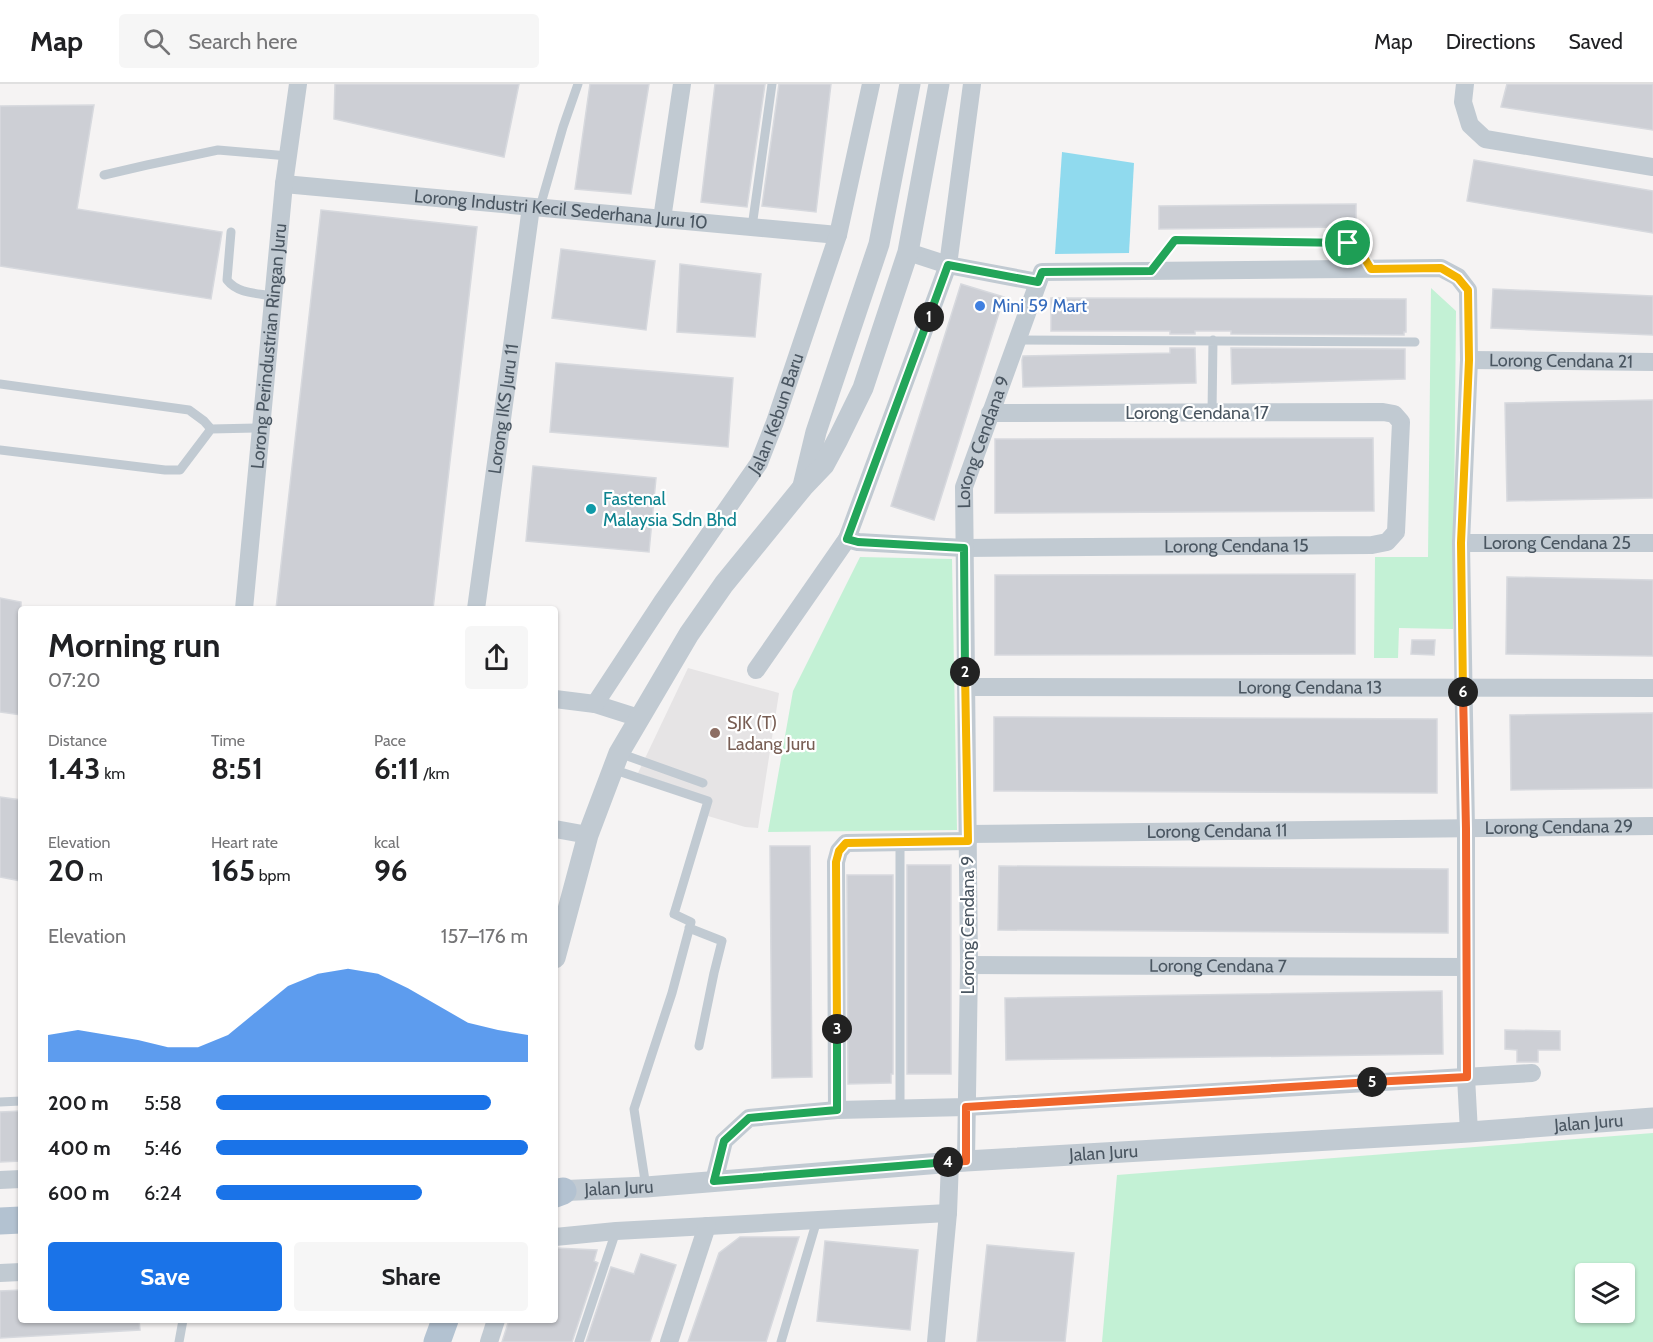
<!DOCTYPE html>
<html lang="en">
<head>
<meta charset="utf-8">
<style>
  :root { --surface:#fff; --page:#f6f6f6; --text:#202124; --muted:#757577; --line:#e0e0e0; --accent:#1a73e8 }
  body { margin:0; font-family:Cabin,sans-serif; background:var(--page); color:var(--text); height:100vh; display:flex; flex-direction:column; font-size:22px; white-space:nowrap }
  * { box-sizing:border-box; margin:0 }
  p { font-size:20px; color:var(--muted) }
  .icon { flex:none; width:33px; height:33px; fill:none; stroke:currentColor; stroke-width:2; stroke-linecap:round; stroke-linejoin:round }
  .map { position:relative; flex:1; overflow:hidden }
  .side { position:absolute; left:18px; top:522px; width:540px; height:717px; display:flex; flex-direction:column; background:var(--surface); border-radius:6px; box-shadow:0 2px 4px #0004 }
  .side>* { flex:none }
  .fabs { position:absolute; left:1575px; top:1179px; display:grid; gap:12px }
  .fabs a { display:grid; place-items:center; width:60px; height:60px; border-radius:6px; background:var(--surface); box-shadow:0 2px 4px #0004; font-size:30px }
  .pin { position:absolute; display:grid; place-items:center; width:51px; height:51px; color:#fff; margin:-26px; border:3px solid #fff; border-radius:50%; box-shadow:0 2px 6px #0007 }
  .km { position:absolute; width:30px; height:30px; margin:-15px; border-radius:50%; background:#222; color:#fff; font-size:16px; line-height:30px; text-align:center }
  .round { display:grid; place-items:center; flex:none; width:63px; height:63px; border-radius:6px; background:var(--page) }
  .head { display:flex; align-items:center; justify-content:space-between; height:102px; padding:0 30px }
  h1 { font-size:33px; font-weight:700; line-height:45px }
  .figures { display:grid; grid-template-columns:repeat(3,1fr); gap:9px; height:102px; padding:6px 30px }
  .figures div { display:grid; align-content:center }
  .figures b { font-size:30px; font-weight:700 }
  .figures small { font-size:16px; font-weight:400 }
  .figures p { font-size:16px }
  .chart { height:168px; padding:12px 30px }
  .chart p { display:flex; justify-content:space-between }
  .chart svg { width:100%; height:108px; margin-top:6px; fill:var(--accent); opacity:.7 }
  .action { display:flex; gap:12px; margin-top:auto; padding:12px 30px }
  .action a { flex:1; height:69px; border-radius:6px; background:var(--accent); color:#fff; font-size:24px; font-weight:700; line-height:69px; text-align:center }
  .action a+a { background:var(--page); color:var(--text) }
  ul { padding:0 30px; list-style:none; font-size:20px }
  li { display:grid; grid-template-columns:96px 72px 1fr; align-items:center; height:45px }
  li i { height:15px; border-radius:8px; background:var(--accent) }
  header { display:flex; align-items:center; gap:36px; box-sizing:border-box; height:84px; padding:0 30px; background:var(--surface); border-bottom:2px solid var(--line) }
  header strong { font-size:28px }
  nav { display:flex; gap:33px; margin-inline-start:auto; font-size:21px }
  .search { width:420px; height:54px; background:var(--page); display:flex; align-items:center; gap:15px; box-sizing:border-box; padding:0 21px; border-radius:6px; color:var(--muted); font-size:22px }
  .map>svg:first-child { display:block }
</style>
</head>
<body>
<header>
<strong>Map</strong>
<div class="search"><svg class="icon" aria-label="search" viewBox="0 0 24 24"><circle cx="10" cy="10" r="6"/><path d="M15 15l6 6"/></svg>Search here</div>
<nav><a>Map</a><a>Directions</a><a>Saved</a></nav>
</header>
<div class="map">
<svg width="1653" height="1258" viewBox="0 0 1653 1258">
  <rect width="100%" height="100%" fill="#f5f3f3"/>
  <!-- education -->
  <path fill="#e6e4e5" d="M 688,584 L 779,609 L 758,744 L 745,743 L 708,732 L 712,715 L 638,689 Z"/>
  <!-- green -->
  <path fill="#c3f1d5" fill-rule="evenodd" d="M 1431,204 L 1456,227 L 1453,545 L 1399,544 L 1398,574 L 1374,574 L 1375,473 L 1428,473 Z
    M 860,473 L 952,475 L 957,746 L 768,748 L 793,607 Z
    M 1653,1049 L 1653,1258 L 1102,1258 L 1117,1091 ZM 1586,1190 L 1624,1190 L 1624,1228 L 1586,1228 Z"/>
  <!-- water -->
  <path fill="#90daee" d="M 1062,68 L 1134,79 L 1129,169 L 1055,170 Z"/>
  <!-- building -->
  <path fill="#cdcfd5" stroke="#d7d9de" stroke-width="1.5" d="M 335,0 L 519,0 L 504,73 L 334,35 Z
    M 590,0 L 649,0 L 631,110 L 575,105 Z
    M 715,0 L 765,0 L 747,123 L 701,118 Z
    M 779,0 L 831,0 L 816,128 L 762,122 Z
    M 1507,0 L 1653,0 L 1653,46 L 1501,23 Z
    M 94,21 L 77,125 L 222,148 L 211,215 L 0,182 L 0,22 Z
    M 1474,76 L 1653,107 L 1653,149 L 1467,117 Z
    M 1356,120 L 1356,143 L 1159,145 L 1159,122 Z
    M 321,126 L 477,143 L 433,525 L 276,525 Z
    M 561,165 L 655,177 L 646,246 L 552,234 Z
    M 680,180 L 761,190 L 755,253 L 677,248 Z
    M 961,200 L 1004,213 L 934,436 L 891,422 Z
    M 1493,205 L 1653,212 L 1653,251 L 1491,244 Z
    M 1051,214 L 1406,215 L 1406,248 L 1404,248 L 1404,251 L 1231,250 L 1231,247 L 1195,247 L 1195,250 L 1170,250 L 1170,247 L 1051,247 Z
    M 1170,264 L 1195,264 L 1196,299 L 1023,303 L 1022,276 L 1023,272 L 1170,269 Z
    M 1231,264 L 1405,265 L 1405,295 L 1232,300 Z
    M 556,279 L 733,294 L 728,363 L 550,348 Z
    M 1653,316 L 1653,414 L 1507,417 L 1505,319 Z
    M 1373,354 L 1374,427 L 995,429 L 995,355 Z
    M 533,382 L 656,394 L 649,468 L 526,457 Z
    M 1355,490 L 1355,570 L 995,571 L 995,491 Z
    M 1507,493 L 1653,496 L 1653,572 L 1506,570 Z
    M 0,514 L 21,518 L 21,631 L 0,628 Z
    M 1412,556 L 1435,556 L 1434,571 L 1411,570 Z
    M 1653,629 L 1653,704 L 1511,706 L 1510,631 Z
    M 994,633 L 1437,635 L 1437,709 L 994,707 Z
    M 0,713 L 21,716 L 21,797 L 0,793 Z
    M 770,762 L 810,762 L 812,993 L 772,994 Z
    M 907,781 L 951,781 L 951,990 L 907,990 Z
    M 999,782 L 1448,785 L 1448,849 L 998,846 Z
    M 847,791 L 893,791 L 893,990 L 891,990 L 891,999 L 848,1000 Z
    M 1442,907 L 1443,970 L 1006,976 L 1005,914 Z
    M 1505,946 L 1560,947 L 1560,966 L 1538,966 L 1538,978 L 1517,978 L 1517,966 L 1505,965 Z
    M 21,1027 L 21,1077 L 0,1078 L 0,1028 Z
    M 740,1153 L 799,1153 L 766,1258 L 688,1258 L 719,1169 Z
    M 825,1157 L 918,1166 L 910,1246 L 817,1237 Z
    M 987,1161 L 1074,1169 L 1065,1258 L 977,1258 Z
    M 555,1164 L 597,1166 L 594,1177 L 598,1179 L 572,1258 L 502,1258 L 509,1236 L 555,1236 Z
    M 641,1170 L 676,1181 L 650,1258 L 586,1258 L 611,1183 L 634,1190 Z
    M 21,1206 L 21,1236 L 139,1236 L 140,1246 L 0,1254 L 0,1207 Z"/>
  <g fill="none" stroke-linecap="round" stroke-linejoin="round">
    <!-- service -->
    <path stroke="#c1cad2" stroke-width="9" d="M 104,91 L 147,81 L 218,66 L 288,72
      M 540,123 L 563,43 L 578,0
      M 752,143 L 772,0
      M 231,148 L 227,196 C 238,210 257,209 273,212
      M 1151,187 L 1175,156 L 1349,159 L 1362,170 L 1371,184
      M 1017,256 L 1415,258
      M 0,300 L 189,326 L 204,337 L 211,345
      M 1212,329 L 1213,256
      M 211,345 L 261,344
      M 0,366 L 165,386 L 180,386 L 211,345
      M 619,669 L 703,699
      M 612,685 L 708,717 L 674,830 L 691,838 L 672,909 L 634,1025 L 646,1103
      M 900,757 L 900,1024
      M 689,844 L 722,857 L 714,889 L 699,962
      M 0,1018 L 21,1017
      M 179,1258 L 183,1236
      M 579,1258 L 616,1147
      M 781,1258 L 817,1136"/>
    <!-- minor -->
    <g stroke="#c1cad2" stroke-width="18">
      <path d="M 1465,0 L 1463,18 L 1470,41 L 1485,55 L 1653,83"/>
      <path id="s1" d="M 284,100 L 838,151"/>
      <path d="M 662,135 L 682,0"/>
      <path d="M 908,168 L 948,181 L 1038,198"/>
      <path id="s2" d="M 1469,276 L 1653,278"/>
      <path id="s3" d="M 847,455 L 858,458 L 964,464 L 1372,461 L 1387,458 L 1396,448 L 1401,338 L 1394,330 L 1383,328 L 990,329"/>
      <path id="s4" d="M 1461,459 L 1653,459"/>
      <path id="s5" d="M 244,525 L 284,100 L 298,0"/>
      <path id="s6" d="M 476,525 L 531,123"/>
      <path d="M 756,586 L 847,455 L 948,181 L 972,0"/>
      <path id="s7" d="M 966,603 L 1653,604"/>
      <path d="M 555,615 L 595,620 L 639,634"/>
      <path id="s8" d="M 595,620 L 662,518 L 759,379 L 775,338 L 838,151 L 871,0"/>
      <path d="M 555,745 L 588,751"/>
      <path id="s9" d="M 968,750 L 1653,742"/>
      <path id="s10" d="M 969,881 L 1466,883"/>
      <path d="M 837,1026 L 836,778 L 839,767 L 846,759 L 968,757"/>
      <path id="s11" d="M 966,1077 L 969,881 L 964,403 L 1042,188 L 1441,184 L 1458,193 L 1468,206 L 1469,276 L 1461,459 L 1466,745 L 1466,993 L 1469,1048"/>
      <path d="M 0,1096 L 21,1095"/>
      <path d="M 714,1097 L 724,1057 L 749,1034 L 837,1026 L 966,1023 L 1532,989"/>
      <path d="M 555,1153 L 616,1147 L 948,1129"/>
      <path d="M 0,1189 L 21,1188"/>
      <path d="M 489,1258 L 496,1236"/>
      <path d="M 669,1258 L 707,1142"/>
      <path d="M 936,1258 L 948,1129 L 950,1078"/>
    </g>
    <!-- tertiary -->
    <g stroke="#c1cad2" stroke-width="21">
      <path d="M 803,402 L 816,348 L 879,160 L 910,0"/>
      <path d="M 555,874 L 588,751 L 619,669 L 689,550 L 724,500 L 803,403 L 824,381 L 838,355 L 863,304 L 908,168 L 939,0"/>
      <path id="s12" d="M 555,1107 L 646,1103 L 966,1077 L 1469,1048 L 1653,1034"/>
    </g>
    <!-- primary -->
    <path stroke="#b3c2d1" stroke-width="27" d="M 555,1110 L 563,1107
      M 0,1137 L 21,1136
      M 437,1258 L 445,1236"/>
  </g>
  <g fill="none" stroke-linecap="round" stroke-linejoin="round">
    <defs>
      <path id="split-1" d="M 929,233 L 948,181 L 1038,198 L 1042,188 L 1151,187 L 1175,156 L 1348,159"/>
      <path id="split-2" d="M 929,233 L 847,455 L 858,458 L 964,464 L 965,588"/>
      <path id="split-3" d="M 837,945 L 836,778 L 839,767 L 846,759 L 968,757 L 965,588"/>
      <path id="split-4" d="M 837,945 L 837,1026 L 749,1034 L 724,1057 L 714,1097 L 948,1078"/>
      <path id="split-5" d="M 948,1078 L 966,1077 L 966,1023 L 1372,998"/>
      <path id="split-6" d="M 1372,998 L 1467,993 L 1466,745 L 1463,608"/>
      <path id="split-7" d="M 1348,159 L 1362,170 L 1371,185 L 1441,184 L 1458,194 L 1468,206 L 1469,276 L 1461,459 L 1463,608"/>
    </defs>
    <!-- split-1 casing -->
    <use href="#split-1" stroke="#fff" stroke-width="12"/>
    <!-- split-2 casing -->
    <use href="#split-2" stroke="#fff" stroke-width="12"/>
    <!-- split-3 casing -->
    <use href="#split-3" stroke="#fff" stroke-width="12"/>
    <!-- split-4 casing -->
    <use href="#split-4" stroke="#fff" stroke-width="12"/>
    <!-- split-5 casing -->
    <use href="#split-5" stroke="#fff" stroke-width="12"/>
    <!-- split-6 casing -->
    <use href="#split-6" stroke="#fff" stroke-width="12"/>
    <!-- split-7 casing -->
    <use href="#split-7" stroke="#fff" stroke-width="12"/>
    <!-- split-1 -->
    <use href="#split-1" stroke="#22a559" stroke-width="8"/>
    <!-- split-2 -->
    <use href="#split-2" stroke="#22a559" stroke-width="8"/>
    <!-- split-3 -->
    <use href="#split-3" stroke="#f5b400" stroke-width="8"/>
    <!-- split-4 -->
    <use href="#split-4" stroke="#22a559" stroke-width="8"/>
    <!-- split-5 -->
    <use href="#split-5" stroke="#f0652b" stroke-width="8"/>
    <!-- split-6 -->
    <use href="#split-6" stroke="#f0652b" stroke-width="8"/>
    <!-- split-7 -->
    <use href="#split-7" stroke="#f5b400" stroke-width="8"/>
  </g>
  <!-- markers -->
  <circle fill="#3f7fe0" stroke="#fff" stroke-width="2" cx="980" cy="222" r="6"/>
  <circle fill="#0f9aa8" stroke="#fff" stroke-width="2" cx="591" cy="425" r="6"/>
  <circle fill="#8d6e63" stroke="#fff" stroke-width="2" cx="715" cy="649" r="6"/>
  <g text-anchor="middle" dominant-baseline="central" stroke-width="4.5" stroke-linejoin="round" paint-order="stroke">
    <!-- street labels -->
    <g font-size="18" fill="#4a5661" stroke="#fff">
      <text stroke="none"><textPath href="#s1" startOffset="278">Lorong Industri Kecil Sederhana Juru 10</textPath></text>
      <text stroke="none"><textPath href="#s5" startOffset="264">Lorong Perindustrian Ringan Juru</textPath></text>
      <text stroke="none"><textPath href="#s2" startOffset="92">Lorong Cendana 21</textPath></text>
      <text stroke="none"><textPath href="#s6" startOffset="202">Lorong IKS Juru 11</textPath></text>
      <text stroke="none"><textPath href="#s8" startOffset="344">Jalan Kebun Baru</textPath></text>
      <text x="1197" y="329">Lorong Cendana 17</text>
      <text stroke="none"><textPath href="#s11" startOffset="722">Lorong Cendana 9</textPath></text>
      <text stroke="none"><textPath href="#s4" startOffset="96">Lorong Cendana 25</textPath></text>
      <text stroke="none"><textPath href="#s3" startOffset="390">Lorong Cendana 15</textPath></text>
      <text stroke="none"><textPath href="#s7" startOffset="344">Lorong Cendana 13</textPath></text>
      <text stroke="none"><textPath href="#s9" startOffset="591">Lorong Cendana 29</textPath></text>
      <text stroke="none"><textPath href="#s9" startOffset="249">Lorong Cendana 11</textPath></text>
      <text transform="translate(968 841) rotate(-90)">Lorong Cendana 9</text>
      <text stroke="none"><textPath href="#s10" startOffset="249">Lorong Cendana 7</textPath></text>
      <text stroke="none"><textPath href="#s12" startOffset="1036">Jalan Juru</textPath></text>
      <text stroke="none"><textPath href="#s12" startOffset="550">Jalan Juru</textPath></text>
      <text stroke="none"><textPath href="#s12" startOffset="64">Jalan Juru</textPath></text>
    </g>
    <!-- shop labels -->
    <g font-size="18" fill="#366cbe" stroke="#fff" text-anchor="start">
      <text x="992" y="222">Mini 59 Mart</text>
    </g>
    <!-- culture labels -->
    <g font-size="18" fill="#0d838f" stroke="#fff" text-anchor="start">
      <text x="603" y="415">Fastenal<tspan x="603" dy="21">Malaysia Sdn Bhd</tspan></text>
    </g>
    <!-- education labels -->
    <g font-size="18" fill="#785e54" stroke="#fff" text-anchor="start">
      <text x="727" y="639">SJK (T)<tspan x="727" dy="21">Ladang Juru</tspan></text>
    </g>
  </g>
</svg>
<div class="fabs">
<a><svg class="icon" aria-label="layers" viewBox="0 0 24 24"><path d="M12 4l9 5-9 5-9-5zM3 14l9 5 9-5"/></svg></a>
</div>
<div class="pin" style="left:1348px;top:159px;background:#1e9e55"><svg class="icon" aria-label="arrive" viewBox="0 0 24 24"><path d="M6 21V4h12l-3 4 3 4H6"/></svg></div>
<b class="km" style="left:929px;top:233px">1</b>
<b class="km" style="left:965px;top:588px">2</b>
<b class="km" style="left:837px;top:945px">3</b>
<b class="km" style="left:948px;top:1078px">4</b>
<b class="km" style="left:1372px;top:998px">5</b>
<b class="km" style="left:1463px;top:608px">6</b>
<section class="side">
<div class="head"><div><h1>Morning run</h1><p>07:20</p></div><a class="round"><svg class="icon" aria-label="share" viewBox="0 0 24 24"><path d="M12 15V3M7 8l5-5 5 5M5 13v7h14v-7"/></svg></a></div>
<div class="figures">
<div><p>Distance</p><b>1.43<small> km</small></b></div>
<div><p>Time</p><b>8:51</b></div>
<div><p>Pace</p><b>6:11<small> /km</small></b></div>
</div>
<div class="figures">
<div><p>Elevation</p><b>20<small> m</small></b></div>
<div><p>Heart rate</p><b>165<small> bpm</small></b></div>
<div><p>kcal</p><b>96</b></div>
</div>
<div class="chart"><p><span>Elevation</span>157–176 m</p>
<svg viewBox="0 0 160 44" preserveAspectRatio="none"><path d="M0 44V33L10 31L20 33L30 35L40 38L50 38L60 33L70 23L80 13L90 8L100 6L110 8L120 14L130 21L140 28L150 31L160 33V44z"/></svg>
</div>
<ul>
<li><b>200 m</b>5:58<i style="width:88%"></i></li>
<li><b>400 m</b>5:46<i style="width:100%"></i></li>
<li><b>600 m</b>6:24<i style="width:66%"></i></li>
</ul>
<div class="action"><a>Save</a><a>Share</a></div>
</section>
</div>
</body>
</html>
